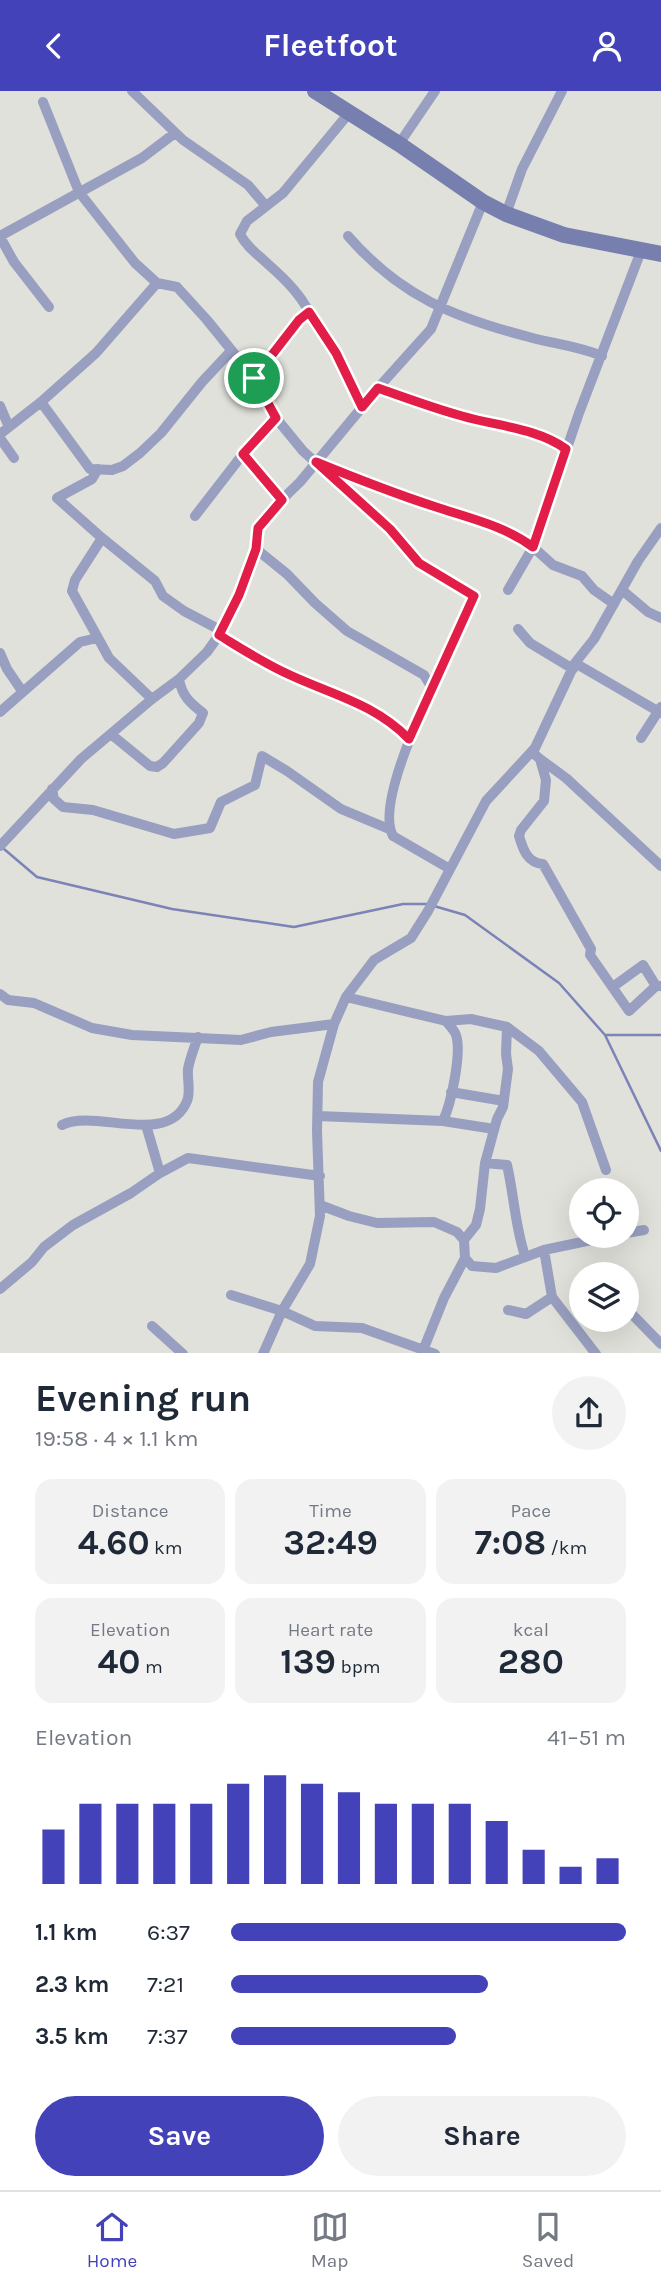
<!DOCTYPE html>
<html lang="en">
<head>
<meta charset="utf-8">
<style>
  :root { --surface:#fff; --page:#f2f2f3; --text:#1f2937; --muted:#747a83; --line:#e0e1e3; --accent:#4442b8 }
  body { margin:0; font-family:Karla,sans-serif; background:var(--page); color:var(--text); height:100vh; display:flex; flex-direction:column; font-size:26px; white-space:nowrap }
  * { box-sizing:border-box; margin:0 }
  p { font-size:23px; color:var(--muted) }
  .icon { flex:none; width:38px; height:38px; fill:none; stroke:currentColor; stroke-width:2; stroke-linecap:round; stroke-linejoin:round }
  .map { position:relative; height:1262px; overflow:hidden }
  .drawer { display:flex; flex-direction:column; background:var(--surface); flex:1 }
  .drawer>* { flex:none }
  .controls { position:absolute; left:569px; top:1087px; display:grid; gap:14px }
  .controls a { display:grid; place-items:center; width:70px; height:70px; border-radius:50%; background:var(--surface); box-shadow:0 7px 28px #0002; font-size:35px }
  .pin { position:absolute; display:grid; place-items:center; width:60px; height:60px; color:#fff; margin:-30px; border:4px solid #fff; border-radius:50%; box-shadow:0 2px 7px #0007 }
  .round { display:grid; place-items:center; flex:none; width:74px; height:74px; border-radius:37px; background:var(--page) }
  .overview { display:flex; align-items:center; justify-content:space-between; height:119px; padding:0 35px }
  h1 { font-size:38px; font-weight:700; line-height:52px }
  .stats { display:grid; grid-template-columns:repeat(3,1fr); gap:10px; height:119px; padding:7px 35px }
  .stats div { display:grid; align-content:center; border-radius:18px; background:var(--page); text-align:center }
  .stats b { font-size:35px; font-weight:700 }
  .stats small { font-size:19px; font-weight:400 }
  .stats p { font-size:19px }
  .chart { height:196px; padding:14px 35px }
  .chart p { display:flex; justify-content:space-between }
  .chart svg { width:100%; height:126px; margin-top:7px; stroke:var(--accent); stroke-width:6 }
  .button { display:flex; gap:14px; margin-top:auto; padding:14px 35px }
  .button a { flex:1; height:80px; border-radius:42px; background:var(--accent); color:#fff; font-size:28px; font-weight:700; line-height:80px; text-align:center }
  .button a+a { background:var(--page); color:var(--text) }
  ul { padding:0 35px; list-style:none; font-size:23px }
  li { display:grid; grid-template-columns:112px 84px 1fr; align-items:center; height:52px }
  li i { height:18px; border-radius:9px; background:var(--accent) }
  header { display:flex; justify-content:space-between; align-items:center; height:91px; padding:0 35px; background:var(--accent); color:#fff; font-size:32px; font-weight:700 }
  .tabs { display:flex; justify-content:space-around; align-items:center; height:98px; border-top:2px solid var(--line); background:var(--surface); font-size:19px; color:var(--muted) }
  .tabs a { display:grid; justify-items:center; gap:4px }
  .tabs .selected { color:var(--accent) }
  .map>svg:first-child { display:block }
</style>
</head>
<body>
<header><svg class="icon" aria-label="back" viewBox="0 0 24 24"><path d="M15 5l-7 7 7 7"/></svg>Fleetfoot<svg class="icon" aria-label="person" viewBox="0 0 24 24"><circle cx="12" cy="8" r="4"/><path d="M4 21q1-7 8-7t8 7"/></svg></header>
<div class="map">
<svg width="661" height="1263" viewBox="0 0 661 1263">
  <rect width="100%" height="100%" fill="#e0e1da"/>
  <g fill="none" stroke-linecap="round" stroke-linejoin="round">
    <!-- stream -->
    <path stroke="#7c83b6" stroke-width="2.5" d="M 4,758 L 37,786 L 172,818 L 294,836 L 403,813 L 427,813
      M 434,815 L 465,824 L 559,892 L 605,944 L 661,1060
      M 605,944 L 661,944"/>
    <!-- minor -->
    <path stroke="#999fc0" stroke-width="10" d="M 132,0 L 183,49 L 248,94 L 265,114
      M 43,11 L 79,101 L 135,172 L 157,192 L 177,196 L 207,229 L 254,287 L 276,327 L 303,360 L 390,438 L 419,472 L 474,505 L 432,597
      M 399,53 L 435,0
      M 506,123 L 522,78 L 562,0
      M 0,145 L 142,67 L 175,42
      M 348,145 C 400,205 455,227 529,246 C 554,253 578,255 602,265
      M 0,146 L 14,171 L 49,216
      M 309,221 L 336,262 L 362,316
      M 254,287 L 299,229 L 309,221 C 300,203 285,188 270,175 C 259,164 247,157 240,143 L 247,130 L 283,102 L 349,22
      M 378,297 C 406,307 433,317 462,325 C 496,334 537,337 566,358
      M 41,311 L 90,378 L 112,379 L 123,375 L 140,362 L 161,342 L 202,291 L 231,260
      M 0,315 L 9,336
      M 0,343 L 41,311 L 96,262 L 157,192
      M 0,347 L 14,367
      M 243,363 L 282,409
      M 324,375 L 373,394 L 504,438 L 533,456 L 553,474 L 582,485 L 594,499 L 614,513
      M 98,378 L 92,388 L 57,407 L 102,447 L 75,489 L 72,500 L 109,567 L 152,608
      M 195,425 L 243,363 L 276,327
      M 102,447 L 155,490 L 163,505 L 184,520 L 222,540
      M 256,458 L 287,483 L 315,512 L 347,540 L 424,584 L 432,597 C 418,627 377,716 393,745 L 450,778
      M 508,499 L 533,456 L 579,322 L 641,160
      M 622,499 L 648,521 L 661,527
      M 518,538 L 530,552 L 573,578
      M 219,544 C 242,558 265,573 290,584 C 333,603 375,613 409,648
      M 0,562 L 7,578 L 22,600
      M 575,572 L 661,622
      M 0,621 L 80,551 L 97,547
      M 112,644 L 150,675 L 157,676 L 163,672 L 199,632 L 203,622 C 190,612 182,605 179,588
      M 641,647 L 661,616
      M 532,661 L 540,668 L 546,689 L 544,710 L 521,739 L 519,745 C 523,758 527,772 543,773 L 591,858 L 590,864 L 629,920 L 656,895
      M 540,668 L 566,687 L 661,775
      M 52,698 L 54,708 L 63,716 L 93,719 L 174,743 L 210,737 L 221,711 L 255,694 L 262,665 L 287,680 L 341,718 L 389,738
      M 0,755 L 81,668 L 152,608 L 179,588 L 207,561 L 222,540 L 239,504 L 256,458 L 258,437 L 271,419 L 300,391 L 378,297 L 431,238 L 483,111
      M 614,895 L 643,874 L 656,895 L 661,895
      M 0,903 L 8,909 L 34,912 L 92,937 L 132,944 L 241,949 L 271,941 L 334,933
      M 346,906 L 446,930 L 471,928 L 507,936 L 539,960 L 582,1011 L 606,1079
      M 451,1001 L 504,1010
      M 318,1025 L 443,1030 L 494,1038
      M 443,1030 C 451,1013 462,962 456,944 C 455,940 449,934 446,930
      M 62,1034 C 95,1017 168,1057 187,1010 C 191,1001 187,988 188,978 C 190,967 194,957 198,946
      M 485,1072 L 507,1074 C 514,1104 515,1135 525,1165
      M 160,1082 L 188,1067 L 320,1085
      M 320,1114 L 349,1125 L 377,1132 L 434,1131 L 457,1141 L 464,1149 L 465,1167 L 472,1175 L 496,1177 L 544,1159 L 615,1144
      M 626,1142 L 644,1139
      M 464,1149 L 476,1134 L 480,1118 L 485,1072 L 497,1028 L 503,1016 L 508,978 L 506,963 L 507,936
      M 544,1159 L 552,1206 L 596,1263
      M 0,1198 L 32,1171 L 44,1156 L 73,1134 L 131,1102 L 160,1082 L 146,1034
      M 231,1204 L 282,1220 L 315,1235 L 362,1237 L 435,1263
      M 626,1217 L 661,1253
      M 508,1219 L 526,1223 L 552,1206
      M 152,1235 L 183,1263
      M 424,1257 L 444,1207 L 465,1167
      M 263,1263 L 282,1220 L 310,1173 L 320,1125 L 317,1040 L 318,991 L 334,933 L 346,906 L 374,869 L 411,847 L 428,820 L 486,710 L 535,657 L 575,572 L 594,548 L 638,470 L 661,437"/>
    <!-- secondary -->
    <path stroke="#777faf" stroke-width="16" d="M 315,0 L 399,53 L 483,111 L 506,123 L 564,144 L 661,163"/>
  </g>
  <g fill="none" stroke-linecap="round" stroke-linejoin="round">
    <defs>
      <path id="route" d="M 309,221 L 336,262 L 362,316 L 378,297 C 406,307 433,317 462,325 C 496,335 537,337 566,358 L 533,456 C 503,434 468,427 433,415 C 393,402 355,387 316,371 L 390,438 L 419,472 L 474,505 L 409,648 C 375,613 333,604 290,584 C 265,573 242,558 219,544 L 239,504 L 256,458 L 258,437 L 282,409 L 243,363 L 276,327 L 254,287 L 299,229 Z"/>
    </defs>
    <!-- route casing -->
    <use href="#route" stroke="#fff" stroke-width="14"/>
    <!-- route -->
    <use href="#route" stroke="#e11d48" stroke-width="9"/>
  </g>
</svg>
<div class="controls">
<a><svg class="icon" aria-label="locate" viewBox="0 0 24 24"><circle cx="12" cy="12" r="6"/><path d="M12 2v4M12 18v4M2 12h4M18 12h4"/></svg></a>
<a><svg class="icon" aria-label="layers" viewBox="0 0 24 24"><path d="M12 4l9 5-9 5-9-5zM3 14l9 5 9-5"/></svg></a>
</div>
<div class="pin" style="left:254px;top:287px;background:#1e9e55"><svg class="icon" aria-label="arrive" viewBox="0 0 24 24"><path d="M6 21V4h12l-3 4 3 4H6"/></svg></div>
</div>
<section class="drawer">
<div class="overview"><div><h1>Evening run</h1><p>19:58 · 4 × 1.1 km</p></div><a class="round"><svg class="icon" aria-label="share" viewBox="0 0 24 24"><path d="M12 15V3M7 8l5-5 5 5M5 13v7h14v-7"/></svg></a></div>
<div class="stats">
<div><p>Distance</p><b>4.60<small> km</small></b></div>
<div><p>Time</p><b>32:49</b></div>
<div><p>Pace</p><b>7:08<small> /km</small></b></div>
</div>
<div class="stats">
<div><p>Elevation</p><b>40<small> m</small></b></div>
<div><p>Heart rate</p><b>139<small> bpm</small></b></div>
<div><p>kcal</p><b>280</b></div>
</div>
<div class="chart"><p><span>Elevation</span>41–51 m</p>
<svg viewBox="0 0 160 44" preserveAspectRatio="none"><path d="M5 44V25M15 44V16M25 44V16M35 44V16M45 44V16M55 44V9M65 44V6M75 44V9M85 44V12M95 44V16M105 44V16M115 44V16M125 44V22M135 44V32M145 44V38M155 44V35"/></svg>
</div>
<ul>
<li><b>1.1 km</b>6:37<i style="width:100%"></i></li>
<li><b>2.3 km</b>7:21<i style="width:65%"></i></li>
<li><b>3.5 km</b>7:37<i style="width:57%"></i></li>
</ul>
<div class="button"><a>Save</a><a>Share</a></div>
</section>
<nav class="tabs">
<a class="selected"><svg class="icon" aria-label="home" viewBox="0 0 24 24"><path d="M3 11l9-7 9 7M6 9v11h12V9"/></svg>Home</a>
<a><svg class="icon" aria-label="map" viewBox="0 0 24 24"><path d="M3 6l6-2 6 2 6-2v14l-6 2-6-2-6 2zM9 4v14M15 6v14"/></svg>Map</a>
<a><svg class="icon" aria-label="saved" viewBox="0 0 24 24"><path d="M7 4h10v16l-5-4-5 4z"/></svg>Saved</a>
</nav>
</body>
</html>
